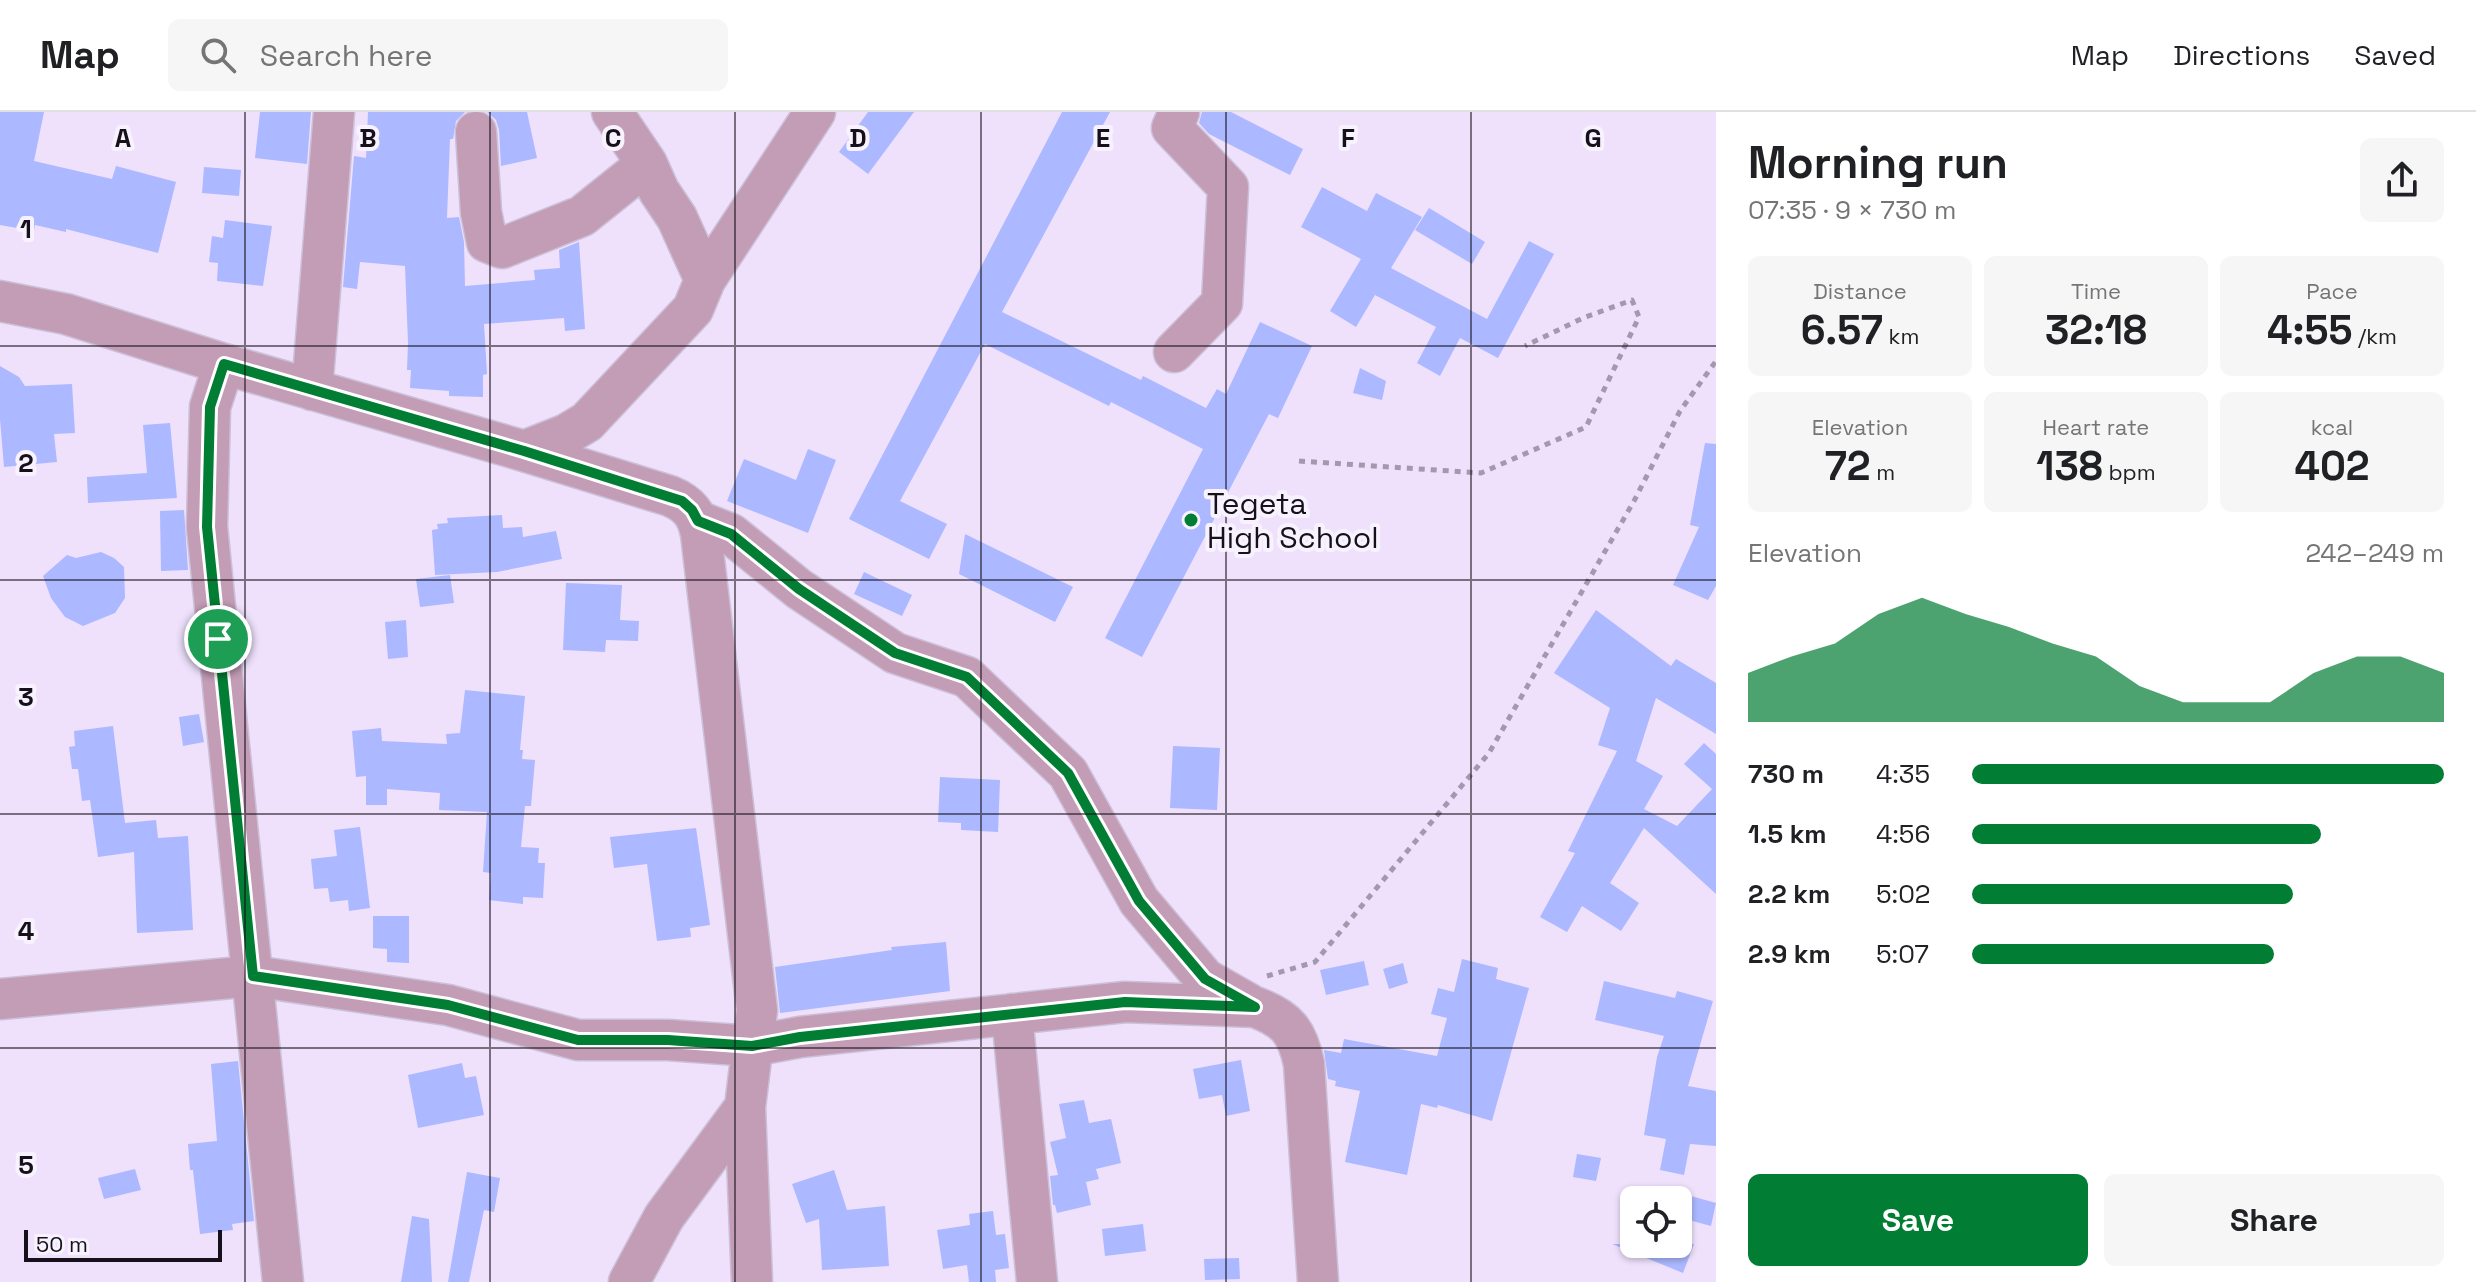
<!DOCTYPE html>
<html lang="en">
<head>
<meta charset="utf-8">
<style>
  :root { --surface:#fff; --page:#f6f6f6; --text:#202124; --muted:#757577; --line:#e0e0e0; --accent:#027d34 }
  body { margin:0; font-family:"Space Grotesk",sans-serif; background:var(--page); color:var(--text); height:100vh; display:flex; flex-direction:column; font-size:30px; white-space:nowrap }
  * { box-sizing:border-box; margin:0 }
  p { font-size:26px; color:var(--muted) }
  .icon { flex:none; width:44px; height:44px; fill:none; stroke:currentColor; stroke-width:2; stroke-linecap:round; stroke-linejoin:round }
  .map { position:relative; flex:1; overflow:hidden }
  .drawer { display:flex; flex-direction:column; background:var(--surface); width:760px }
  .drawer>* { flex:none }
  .tools { position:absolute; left:1620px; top:1074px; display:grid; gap:16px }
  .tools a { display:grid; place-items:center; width:72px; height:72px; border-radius:12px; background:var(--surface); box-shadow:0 2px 6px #0004; font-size:40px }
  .scale { position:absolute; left:24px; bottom:20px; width:198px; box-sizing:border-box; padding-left:8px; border:4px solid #15101a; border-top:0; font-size:22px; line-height:28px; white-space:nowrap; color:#15101a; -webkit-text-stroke:6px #f7f2fd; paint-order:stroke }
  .pin { position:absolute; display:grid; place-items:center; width:68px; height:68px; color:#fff; margin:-34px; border:4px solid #fff; border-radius:50%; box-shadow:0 2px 8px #0007 }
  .round { display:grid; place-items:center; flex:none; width:84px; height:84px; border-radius:12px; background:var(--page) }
  .head { display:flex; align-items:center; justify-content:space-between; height:136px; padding:0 32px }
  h1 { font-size:44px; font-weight:800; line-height:60px }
  .figures { display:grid; grid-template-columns:repeat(3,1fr); gap:12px; height:136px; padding:8px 32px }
  .figures div { display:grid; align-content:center; border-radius:12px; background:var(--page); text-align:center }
  .figures b { font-size:40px; font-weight:800 }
  .figures small { font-size:22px; font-weight:400 }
  .figures p { font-size:22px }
  .chart { height:224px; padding:16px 32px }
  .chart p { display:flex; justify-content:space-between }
  .chart svg { width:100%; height:144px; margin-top:8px; fill:var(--accent); opacity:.7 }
  .cta { display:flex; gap:16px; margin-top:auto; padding:16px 32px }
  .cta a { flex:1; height:92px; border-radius:12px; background:var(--accent); color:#fff; font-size:32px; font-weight:800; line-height:92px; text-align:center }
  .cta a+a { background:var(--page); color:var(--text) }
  ul { padding:0 32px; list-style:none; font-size:26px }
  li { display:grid; grid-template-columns:128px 96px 1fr; align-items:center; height:60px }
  li i { height:20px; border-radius:10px; background:var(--accent) }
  header { display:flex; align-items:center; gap:48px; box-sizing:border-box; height:112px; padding:0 40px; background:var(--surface); border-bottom:2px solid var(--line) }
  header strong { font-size:38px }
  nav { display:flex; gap:44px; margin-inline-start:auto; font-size:28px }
  .search { width:560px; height:72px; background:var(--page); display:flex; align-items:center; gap:20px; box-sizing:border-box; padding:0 28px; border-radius:12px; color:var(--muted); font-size:30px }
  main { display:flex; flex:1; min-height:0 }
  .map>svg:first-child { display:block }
</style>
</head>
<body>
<header>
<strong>Map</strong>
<div class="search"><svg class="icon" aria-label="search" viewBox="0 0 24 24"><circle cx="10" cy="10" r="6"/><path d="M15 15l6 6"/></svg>Search here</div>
<nav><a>Map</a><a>Directions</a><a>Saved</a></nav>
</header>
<main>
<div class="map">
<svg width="1716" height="1170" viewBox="0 0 1716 1170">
  <rect width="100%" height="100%" fill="#efe1fc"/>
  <!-- building -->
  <path fill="#acb8ff" d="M 0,0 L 44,0 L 34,49 L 112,67 L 116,54 L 176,70 L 158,141 L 66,117 L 66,120 L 35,113 L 34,119 L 0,113 Z
    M 260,0 L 311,0 L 307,52 L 255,46 Z
    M 368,0 L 465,0 L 456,9 L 453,27 L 450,27 L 447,106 L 459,105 L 464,130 L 465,174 L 535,168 L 534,158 L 560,156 L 559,138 L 579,130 L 585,217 L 565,219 L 564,206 L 484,212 L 487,262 L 483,263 L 483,285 L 449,284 L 449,279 L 410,276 L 411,258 L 407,258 L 408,231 L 405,154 L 360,150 L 357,177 L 343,175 L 354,44 L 366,46 Z
    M 487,0 L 527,0 L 537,46 L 501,54 L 499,18 L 496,8 Z
    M 868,0 L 914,0 L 868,62 L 839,40 Z
    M 1062,0 L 1110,0 L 1002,200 L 1141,268 L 1143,264 L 1206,296 L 1217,277 L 1226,282 L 1260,210 L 1312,234 L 1278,306 L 1269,302 L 1142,545 L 1105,526 L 1203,337 L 1111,290 L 1109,294 L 985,232 L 900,389 L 947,412 L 929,447 L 849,407 Z
    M 1202,0 L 1231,0 L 1303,37 L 1290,63 L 1209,22 L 1199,11 Z
    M 204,55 L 241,58 L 239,84 L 202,81 Z
    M 1322,75 L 1367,99 L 1376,81 L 1422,105 L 1391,156 L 1487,207 L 1529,129 L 1554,142 L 1498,246 L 1460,226 L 1440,264 L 1417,251 L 1436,215 L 1375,183 L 1356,215 L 1330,199 L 1361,147 L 1301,115 Z
    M 1429,96 L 1485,130 L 1472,152 L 1415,118 Z
    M 225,108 L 272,114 L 263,174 L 217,169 L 218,151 L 209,150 L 212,124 L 223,126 Z
    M 0,254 L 19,265 L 25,274 L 72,272 L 75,321 L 54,322 L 57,350 L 4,355 L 0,307 Z
    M 1360,256 L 1386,269 L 1382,288 L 1353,281 Z
    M 170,311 L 177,386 L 88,391 L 87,365 L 147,361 L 143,313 Z
    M 1705,331 L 1716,332 L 1716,474 L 1708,488 L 1673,473 L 1699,415 L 1690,413 Z
    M 808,337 L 836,348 L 808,421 L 727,389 L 744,347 L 796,368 Z
    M 184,398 L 188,458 L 161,459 L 160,399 Z
    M 502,403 L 503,416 L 522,415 L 523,425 L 556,419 L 562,447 L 497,460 L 435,463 L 432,418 L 438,417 L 437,412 L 448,411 L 447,406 Z
    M 965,422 L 1073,475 L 1055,510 L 959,462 Z
    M 101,440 L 114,446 L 124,455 L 125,486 L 115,501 L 83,514 L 65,505 L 51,486 L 43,464 L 67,443 L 76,446 Z
    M 864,460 L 912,483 L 902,504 L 854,482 Z
    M 450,463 L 454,491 L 420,495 L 416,467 Z
    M 566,471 L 622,473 L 620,508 L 639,509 L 638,529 L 606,528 L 605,540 L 563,538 Z
    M 1596,498 L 1671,554 L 1676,547 L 1716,571 L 1716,622 L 1656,586 L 1636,649 L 1663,664 L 1644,697 L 1677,714 L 1712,677 L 1684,652 L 1704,631 L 1716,642 L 1716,782 L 1644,716 L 1610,771 L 1639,791 L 1621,819 L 1582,794 L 1567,820 L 1540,805 L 1575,741 L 1568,739 L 1617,639 L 1598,633 L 1610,596 L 1554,561 Z
    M 406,508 L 408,545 L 388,547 L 385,510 Z
    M 465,578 L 525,584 L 520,638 L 523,638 L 522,647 L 535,648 L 531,694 L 525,694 L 521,735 L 539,736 L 538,751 L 545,751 L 543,786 L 523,785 L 523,792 L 489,788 L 491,761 L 483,760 L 487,700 L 439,698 L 440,681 L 387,677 L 387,693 L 366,693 L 366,664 L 356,665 L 352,619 L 381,616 L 382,629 L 447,632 L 446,622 L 460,621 Z
    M 199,602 L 204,630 L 183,634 L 179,605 Z
    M 113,614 L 125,711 L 156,708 L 158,726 L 188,724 L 193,818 L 137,821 L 134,740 L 98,745 L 90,688 L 82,689 L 78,657 L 72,657 L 69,635 L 75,634 L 74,619 Z
    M 1173,634 L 1220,636 L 1217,698 L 1170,696 Z
    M 940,665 L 1000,668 L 998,720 L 961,718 L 961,711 L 938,710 Z
    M 360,715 L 370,796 L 349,799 L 348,788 L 330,790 L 328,776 L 314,777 L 311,747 L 337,744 L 334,718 Z
    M 696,716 L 710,813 L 690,816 L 691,825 L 657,829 L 647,752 L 614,756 L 610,725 Z
    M 373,804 L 409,804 L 409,851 L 387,850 L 387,837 L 373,836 Z
    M 946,830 L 950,879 L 780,901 L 775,855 L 892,838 L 891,835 Z
    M 1462,847 L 1498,856 L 1496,867 L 1529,876 L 1492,1009 L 1438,993 L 1437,996 L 1421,992 L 1407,1063 L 1345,1050 L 1360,979 L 1335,974 L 1336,969 L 1328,967 L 1324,938 L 1341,941 L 1344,927 L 1437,944 L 1447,906 L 1431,902 L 1438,876 L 1454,880 Z
    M 1364,849 L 1369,873 L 1326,883 L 1320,858 Z
    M 1403,851 L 1408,871 L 1389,877 L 1383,857 Z
    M 1604,869 L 1675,886 L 1677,879 L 1713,889 L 1688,974 L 1716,979 L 1716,1034 L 1690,1032 L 1684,1063 L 1660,1058 L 1666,1027 L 1644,1023 L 1657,945 L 1664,924 L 1595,908 Z
    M 1241,948 L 1250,999 L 1226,1004 L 1222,983 L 1199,987 L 1193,957 Z
    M 238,949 L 254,1109 L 232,1112 L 233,1118 L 200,1122 L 193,1058 L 190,1058 L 188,1032 L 217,1029 L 211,952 Z
    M 462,951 L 465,966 L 476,964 L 484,1003 L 418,1016 L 408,963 Z
    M 1084,988 L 1089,1011 L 1111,1007 L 1121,1051 L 1096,1057 L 1099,1067 L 1086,1070 L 1091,1093 L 1057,1101 L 1055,1093 L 1053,1093 L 1050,1064 L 1058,1063 L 1050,1030 L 1066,1026 L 1059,992 Z
    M 1577,1042 L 1601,1046 L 1596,1069 L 1573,1065 Z
    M 135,1057 L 141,1078 L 104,1087 L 98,1066 Z
    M 834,1058 L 847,1098 L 885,1094 L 889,1154 L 822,1158 L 819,1107 L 806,1111 L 792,1072 Z
    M 467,1060 L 500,1066 L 494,1100 L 484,1098 L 469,1170 L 448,1170 Z
    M 1691,1084 L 1716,1091 L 1711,1114 L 1685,1107 Z
    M 993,1099 L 996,1123 L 1005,1122 L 1009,1156 L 995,1158 L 996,1170 L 969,1170 L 967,1153 L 943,1157 L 937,1118 L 970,1113 L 969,1102 Z
    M 412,1104 L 429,1107 L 432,1170 L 401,1170 Z
    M 1143,1112 L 1146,1139 L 1105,1144 L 1102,1117 Z
    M 1612,1132 L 1694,1132 L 1683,1161 Z
    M 1239,1146 L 1240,1167 L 1205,1168 L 1204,1147 Z"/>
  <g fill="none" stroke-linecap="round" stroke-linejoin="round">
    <defs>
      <path id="minor" d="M 612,0 L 647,52
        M 476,20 L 481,100 L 487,130 L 502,136 L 582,104 L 647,52 L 659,79 L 677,106 L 705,168
        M 0,189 L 66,202 L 224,252 L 524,339 L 670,384 C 689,392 697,402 701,422 L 757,898 L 745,995 L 752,1170
        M 1174,240 L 1222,191 L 1228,75 L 1172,16 L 1179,0
        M 224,252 L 210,295 L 207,415 L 283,1170
        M 312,278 L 334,0
        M 524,339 L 567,322 L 587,310 L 693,197 L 705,168 L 815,0
        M 698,409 L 731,422 L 799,477 L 895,541 L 967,565 L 1068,661 L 1139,789 L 1205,867 L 1249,892
        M 0,887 L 253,864 L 448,893 L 578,928 L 668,928 L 752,934 L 800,925 L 1125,890 L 1255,895 C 1287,907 1297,919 1304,952 L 1318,1170
        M 1012,902 L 1037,1170
        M 629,1170 L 664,1105 L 745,995"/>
    </defs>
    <!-- minor casing -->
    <use href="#minor" stroke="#ccc0d8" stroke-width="43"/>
    <!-- path -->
    <path stroke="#a398ad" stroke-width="5" stroke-dasharray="6 6" stroke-linecap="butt" d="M 1299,349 L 1481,361 L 1586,315 L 1639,205 L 1632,188 L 1583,206 L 1525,234
      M 1267,864 L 1315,850 L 1489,641 L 1634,389 L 1680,299 L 1716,249"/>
    <!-- minor -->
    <use href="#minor" stroke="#c39cb5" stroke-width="40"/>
  </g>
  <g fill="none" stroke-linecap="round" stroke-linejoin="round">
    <defs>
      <path id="route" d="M 224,252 L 524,339 L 682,389 L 692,398 L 698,409 L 731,422 L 799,477 L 895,541 L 967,565 L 1068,661 L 1139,789 L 1205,867 L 1255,895 L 1125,890 L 800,925 L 752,934 L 668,928 L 578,928 L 448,893 L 253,864 L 207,415 L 210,295 Z"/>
    </defs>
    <!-- route casing -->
    <use href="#route" stroke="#fff" stroke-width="16"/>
    <!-- route -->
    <use href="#route" stroke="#027d34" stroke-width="10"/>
  </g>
  <!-- grid -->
  <path fill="none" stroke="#15101a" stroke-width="2" stroke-opacity="0.55" d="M 245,0 L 245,1170M 490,0 L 490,1170M 735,0 L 735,1170M 981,0 L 981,1170M 1226,0 L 1226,1170M 1471,0 L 1471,1170M 0,234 L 1716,234M 0,468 L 1716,468M 0,702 L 1716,702M 0,936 L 1716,936"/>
  <!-- markers -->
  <circle fill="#027d34" stroke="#f7f2fd" stroke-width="3" cx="1191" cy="408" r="8"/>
  <g text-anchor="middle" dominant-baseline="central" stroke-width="8" stroke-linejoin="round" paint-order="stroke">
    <!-- poi labels -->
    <g font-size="30" fill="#15101a" stroke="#f7f2fd" text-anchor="start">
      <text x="1207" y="391">Tegeta<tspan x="1207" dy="34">High School</tspan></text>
    </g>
  </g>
  <g font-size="26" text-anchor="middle" font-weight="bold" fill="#15101a" stroke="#f7f2fd" stroke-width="8" stroke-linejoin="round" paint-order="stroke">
    <text x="123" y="35">A</text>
    <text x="368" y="35">B</text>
    <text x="613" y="35">C</text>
    <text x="858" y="35">D</text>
    <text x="1103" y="35">E</text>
    <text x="1348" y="35">F</text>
    <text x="1593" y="35">G</text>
    <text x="26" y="126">1</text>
    <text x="26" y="360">2</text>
    <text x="26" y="594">3</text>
    <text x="26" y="828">4</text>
    <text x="26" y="1062">5</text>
  </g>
</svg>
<div class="tools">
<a><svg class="icon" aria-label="locate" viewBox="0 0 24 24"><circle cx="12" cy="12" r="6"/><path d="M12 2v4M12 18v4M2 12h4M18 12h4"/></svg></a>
</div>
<div class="scale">50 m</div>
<div class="pin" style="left:218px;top:527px;background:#1e9e55"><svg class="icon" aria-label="arrive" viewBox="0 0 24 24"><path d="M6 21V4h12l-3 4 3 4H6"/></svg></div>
</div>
<section class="drawer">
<div class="head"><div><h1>Morning run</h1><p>07:35 · 9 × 730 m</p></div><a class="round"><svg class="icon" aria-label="share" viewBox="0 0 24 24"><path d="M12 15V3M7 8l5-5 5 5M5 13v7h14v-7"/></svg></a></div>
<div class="figures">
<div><p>Distance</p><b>6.57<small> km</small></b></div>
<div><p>Time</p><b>32:18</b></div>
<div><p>Pace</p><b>4:55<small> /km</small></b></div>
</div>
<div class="figures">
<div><p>Elevation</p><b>72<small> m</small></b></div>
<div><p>Heart rate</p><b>138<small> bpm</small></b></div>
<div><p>kcal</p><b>402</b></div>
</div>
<div class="chart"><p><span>Elevation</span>242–249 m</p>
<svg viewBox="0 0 160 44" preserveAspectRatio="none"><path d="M0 44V29L10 24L20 20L30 11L40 6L50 11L60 15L70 20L80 24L90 33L100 38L110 38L120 38L130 29L140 24L150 24L160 29V44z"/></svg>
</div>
<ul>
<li><b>730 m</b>4:35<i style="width:100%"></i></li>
<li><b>1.5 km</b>4:56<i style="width:74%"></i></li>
<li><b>2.2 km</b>5:02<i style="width:68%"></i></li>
<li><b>2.9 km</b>5:07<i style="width:64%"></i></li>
</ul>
<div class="cta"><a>Save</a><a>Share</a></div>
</section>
</main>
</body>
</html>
